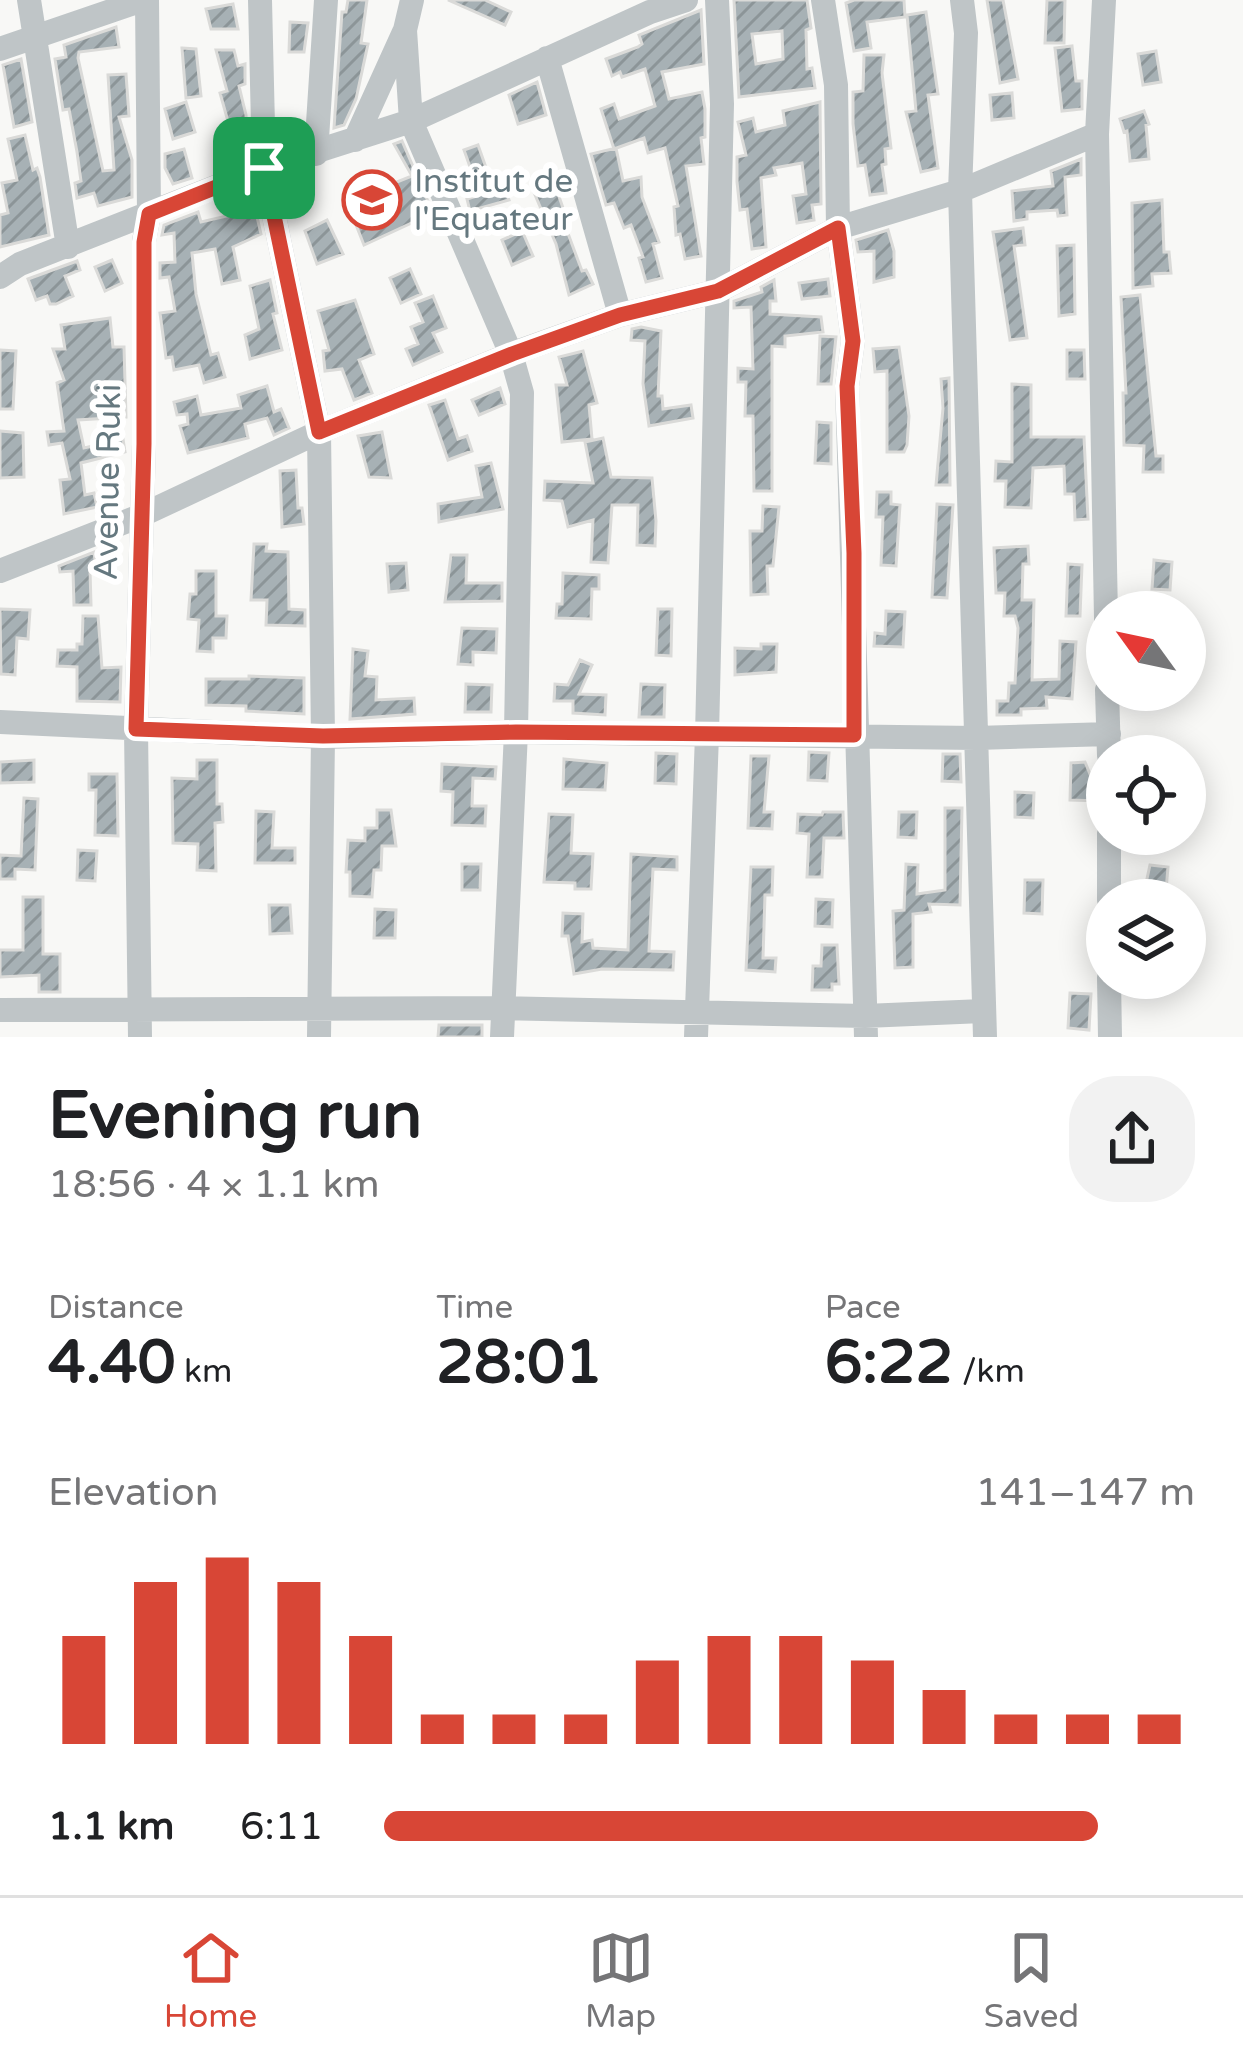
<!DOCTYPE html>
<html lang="en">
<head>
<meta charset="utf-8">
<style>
  :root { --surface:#fff; --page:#f2f2f2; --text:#202124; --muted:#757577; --line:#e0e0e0; --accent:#d84636 }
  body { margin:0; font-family:"Varela Round",sans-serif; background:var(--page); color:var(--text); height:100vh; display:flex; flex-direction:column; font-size:45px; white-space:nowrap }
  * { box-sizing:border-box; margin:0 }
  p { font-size:39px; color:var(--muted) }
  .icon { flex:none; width:66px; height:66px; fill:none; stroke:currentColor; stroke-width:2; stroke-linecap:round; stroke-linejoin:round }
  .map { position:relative; height:1037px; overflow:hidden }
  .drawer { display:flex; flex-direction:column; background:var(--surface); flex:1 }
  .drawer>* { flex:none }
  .needle { width:78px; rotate:303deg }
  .tools { position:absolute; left:1086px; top:591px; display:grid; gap:24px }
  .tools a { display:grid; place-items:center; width:120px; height:120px; border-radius:50%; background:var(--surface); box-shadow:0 6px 30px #0003; font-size:60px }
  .pin { position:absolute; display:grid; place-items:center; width:102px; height:102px; color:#fff; margin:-51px; border-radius:24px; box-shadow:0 6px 18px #0006 }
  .round { display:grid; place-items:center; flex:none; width:126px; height:126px; border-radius:48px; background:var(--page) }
  .summary { display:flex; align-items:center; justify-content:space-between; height:204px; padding:0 48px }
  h1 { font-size:66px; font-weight:700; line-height:90px }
  .metrics { display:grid; grid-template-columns:repeat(3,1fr); gap:18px; height:204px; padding:12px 48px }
  .metrics div { display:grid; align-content:center }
  .metrics b { font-size:60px; font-weight:700 }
  .metrics small { font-size:33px; font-weight:400 }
  .metrics p { font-size:33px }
  .chart { height:336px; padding:24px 48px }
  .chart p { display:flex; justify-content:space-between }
  .chart svg { width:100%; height:216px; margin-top:12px; stroke:var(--accent); stroke-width:6 }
  ul { padding:0 48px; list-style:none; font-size:39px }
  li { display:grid; grid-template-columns:192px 144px 1fr; align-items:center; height:90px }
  li i { height:30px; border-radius:15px; background:var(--accent) }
  .dock { display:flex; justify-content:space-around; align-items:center; height:168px; border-top:3px solid var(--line); background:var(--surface); font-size:33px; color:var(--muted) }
  .dock a { display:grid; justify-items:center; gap:6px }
  .dock .on { color:var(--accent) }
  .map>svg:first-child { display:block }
</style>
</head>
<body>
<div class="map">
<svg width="1243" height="1037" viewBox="0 0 1243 1037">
  <defs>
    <pattern id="building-hatch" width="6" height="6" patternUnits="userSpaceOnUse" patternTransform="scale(3)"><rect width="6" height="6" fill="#a7b1b5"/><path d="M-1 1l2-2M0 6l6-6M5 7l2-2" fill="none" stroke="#8c9598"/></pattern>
  </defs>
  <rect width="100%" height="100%" fill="#f8f8f6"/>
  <!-- building -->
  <path fill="url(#building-hatch)" stroke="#dadad8" stroke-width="3" fill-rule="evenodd" d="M 348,0 L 367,0 L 361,43 L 368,44 L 356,99 L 344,125 L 334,128 L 342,12 L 346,12 Z
    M 448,0 L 485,0 L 511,12 L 505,25 Z
    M 734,0 L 807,0 L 811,28 L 806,30 L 807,69 L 812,68 L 815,88 L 739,97 ZM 782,31 L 783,59 L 756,64 L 752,34 Z
    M 854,0 L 904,0 L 905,17 L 867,22 L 871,48 L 854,51 L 846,3 Z
    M 987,0 L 1003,0 L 1018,79 L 1000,83 Z
    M 1047,0 L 1065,0 L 1064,43 L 1045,43 Z
    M 233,4 L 238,29 L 211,29 L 206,9 Z
    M 701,10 L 704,64 L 662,72 L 669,99 L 702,92 L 705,109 L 705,137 L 701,138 L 704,164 L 686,166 L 701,256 L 685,259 L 680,234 L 676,235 L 674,207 L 678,206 L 665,148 L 648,153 L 644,138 L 614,149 L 601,109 L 614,104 L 619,119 L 655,106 L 645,69 L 622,77 L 620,72 L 612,76 L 606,59 L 638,47 L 642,44 L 639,35 Z
    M 926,12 L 938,94 L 928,95 L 938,168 L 921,172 L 906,112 L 916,111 L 907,15 Z
    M 290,22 L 308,23 L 304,52 L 289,52 Z
    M 116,27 L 119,47 L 79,52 L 78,58 L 103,171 L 114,170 L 108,75 L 126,74 L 129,116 L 119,117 L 132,160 L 132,197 L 98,206 L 94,193 L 77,198 L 75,183 L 81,181 L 77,152 L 69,109 L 63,110 L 55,59 L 66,57 L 64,45 Z
    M 1072,46 L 1076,81 L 1082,81 L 1082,109 L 1062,111 L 1055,48 Z
    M 182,48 L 196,49 L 201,96 L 186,98 Z
    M 216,50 L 234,50 L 238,66 L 245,64 L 245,84 L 239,86 L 246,115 L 247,155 L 238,157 L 220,93 L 227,91 Z
    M 1156,51 L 1161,82 L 1143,85 L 1138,54 Z
    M 864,55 L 884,55 L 882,73 L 891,148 L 885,149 L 886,164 L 882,165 L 886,193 L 870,195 L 865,165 L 858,166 L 853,124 L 853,92 L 863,91 Z
    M 21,59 L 32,122 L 14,127 L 3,65 Z
    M 537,82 L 546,115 L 518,124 L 509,95 Z
    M 1012,93 L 1014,118 L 992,120 L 990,95 Z
    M 186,102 L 195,132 L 173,139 L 165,109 Z
    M 820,102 L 821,204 L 812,205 L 814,220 L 797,223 L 793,196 L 806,194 L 802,163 L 774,168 L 776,175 L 761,178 L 766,247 L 752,249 L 747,209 L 740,210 L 737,182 L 737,157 L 746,155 L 738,122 L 753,118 L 756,132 L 785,125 L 783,111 Z
    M 1144,111 L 1149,124 L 1146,125 L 1149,159 L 1130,161 L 1127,131 L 1124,132 L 1120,119 Z
    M 25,135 L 33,170 L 37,168 L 40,177 L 49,235 L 0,247 L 0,215 L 8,213 L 2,183 L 17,180 L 8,139 Z
    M 402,141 L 433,213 L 364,245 L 347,202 L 412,176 L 394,144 Z
    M 478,145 L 489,176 L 500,173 L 509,200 L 470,211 L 467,199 L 480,195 L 464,150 Z
    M 616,148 L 623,181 L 641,177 L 642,197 L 659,242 L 653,244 L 662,278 L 646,282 L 639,258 L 643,257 L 631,225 L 624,228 L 614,203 L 606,205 L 591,154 Z
    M 184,149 L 192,178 L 173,184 L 165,168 L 165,154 Z
    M 1081,159 L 1081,175 L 1065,177 L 1067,215 L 1058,216 L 1057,210 L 1027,212 L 1027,219 L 1014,221 L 1012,191 L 1053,186 L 1051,171 Z
    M 554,182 L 564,211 L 560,212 L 582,271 L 586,270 L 593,284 L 569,295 L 556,244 L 533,190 Z
    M 237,196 L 240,206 L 253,200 L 261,234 L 233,247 L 240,280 L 222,284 L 215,249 L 192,253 L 196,294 L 211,355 L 218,353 L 225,377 L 204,383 L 199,365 L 174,370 L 172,357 L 166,358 L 160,313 L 175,311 L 169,277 L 160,278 L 160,263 L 175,262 L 174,233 L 162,235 L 164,225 L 198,212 L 201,222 L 227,216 L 223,202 Z
    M 1162,200 L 1164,252 L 1169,252 L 1171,273 L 1152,274 L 1153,286 L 1133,288 L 1132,203 Z
    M 327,220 L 343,254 L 317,264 L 305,231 Z
    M 1023,228 L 1025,245 L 1014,246 L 1027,338 L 1010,340 L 993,232 Z
    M 888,230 L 894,251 L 894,277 L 874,282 L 874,251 L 858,252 L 856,240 Z
    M 518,233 L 523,233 L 533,256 L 512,265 L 502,240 Z
    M 1074,245 L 1075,314 L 1059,316 L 1057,246 Z
    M 112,260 L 122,283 L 105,291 L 95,267 Z
    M 77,261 L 80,270 L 65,276 L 73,296 L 56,304 L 50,304 L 47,296 L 36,300 L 28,279 Z
    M 410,269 L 421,294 L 401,303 L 390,278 Z
    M 828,279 L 830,296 L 802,299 L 799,283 Z
    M 270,280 L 277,313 L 273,314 L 282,350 L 250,359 L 245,335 L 259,329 L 250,286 Z
    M 774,280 L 776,301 L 770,301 L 770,314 L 821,317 L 823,332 L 785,336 L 785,347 L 772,346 L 772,491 L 754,491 L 753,416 L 745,416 L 746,382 L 738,382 L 738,368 L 753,369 L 751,307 L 734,308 L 734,301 L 762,292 L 761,287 Z
    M 1140,295 L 1156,456 L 1163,456 L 1163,472 L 1143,472 L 1144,446 L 1124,445 L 1123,393 L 1126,393 L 1121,297 Z
    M 433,296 L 446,328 L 433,333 L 442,352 L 413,365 L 406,349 L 418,344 L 411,327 L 423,322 L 415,303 Z
    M 355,300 L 374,354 L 359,360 L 372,393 L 354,400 L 342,369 L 325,371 L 323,351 L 329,350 L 318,311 Z
    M 110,318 L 113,347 L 124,347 L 126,417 L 78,420 L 84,448 L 123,439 L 125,452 L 81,463 L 85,495 L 94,493 L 97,507 L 64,514 L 60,480 L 70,479 L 62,443 L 49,445 L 47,432 L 64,431 L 57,383 L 64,380 L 53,349 L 65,349 L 61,325 Z
    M 641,327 L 661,331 L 658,396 L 662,396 L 663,409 L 691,405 L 693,418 L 649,426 L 643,384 L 645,341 L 631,340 L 632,329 Z
    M 820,336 L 836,337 L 831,384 L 818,384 Z
    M 899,347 L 909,416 L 907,445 L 904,452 L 887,452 L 887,371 L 875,372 L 873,349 Z
    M 0,350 L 16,351 L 13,409 L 0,409 Z
    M 1067,350 L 1084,350 L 1085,379 L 1067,379 Z
    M 583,351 L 597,403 L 589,405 L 592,439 L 562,442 L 556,385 L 567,385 L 559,357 Z
    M 949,378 L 950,485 L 936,485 L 943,408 L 941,379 Z
    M 1012,384 L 1031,385 L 1031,437 L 1084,437 L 1088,519 L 1075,520 L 1074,494 L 1065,494 L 1064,466 L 1033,468 L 1031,508 L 1005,507 L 1006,481 L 995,481 L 996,461 L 1012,462 Z
    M 267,386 L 274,412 L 281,409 L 289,428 L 274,435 L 267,418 L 245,424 L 248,438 L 188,453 L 180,426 L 188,424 L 187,414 L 177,415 L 174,402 L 197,396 L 201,415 L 241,408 L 238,395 Z
    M 500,388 L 505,404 L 479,415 L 472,400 Z
    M 445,400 L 458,439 L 467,436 L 472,451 L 448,460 L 429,405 Z
    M 817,422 L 831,423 L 831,464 L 815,463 Z
    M 0,431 L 23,433 L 24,477 L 0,478 Z
    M 382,432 L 391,478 L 369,477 L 358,436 Z
    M 603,438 L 611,477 L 652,478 L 656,521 L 655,546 L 637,545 L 638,505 L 612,505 L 608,563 L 591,562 L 593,520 L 568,527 L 562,501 L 544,500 L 545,481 L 593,483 L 585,442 Z
    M 491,463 L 503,509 L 439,522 L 438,504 L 482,497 L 476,466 Z
    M 296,470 L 298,508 L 302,508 L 304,524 L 282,527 L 280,471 Z
    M 877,492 L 891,492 L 891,504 L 900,505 L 896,566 L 881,565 L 883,517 L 876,517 Z
    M 937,504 L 953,505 L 947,598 L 932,597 Z
    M 763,506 L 779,507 L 773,566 L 767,566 L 768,594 L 751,595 L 750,531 L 762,531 Z
    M 254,544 L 267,544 L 266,551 L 288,552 L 289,609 L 305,610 L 305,626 L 266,625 L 267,600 L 251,600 Z
    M 1028,546 L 1029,564 L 1023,564 L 1022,600 L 1034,600 L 1032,680 L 1059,679 L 1060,641 L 1076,642 L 1072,699 L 1046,697 L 1047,708 L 1021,709 L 1021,715 L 997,715 L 997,701 L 1008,701 L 1009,683 L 1015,683 L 1018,628 L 1015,616 L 1004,616 L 1005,593 L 996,593 L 994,548 Z
    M 94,552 L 96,569 L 90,570 L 91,605 L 74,605 L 73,571 L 60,572 L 59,566 Z
    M 451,555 L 467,555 L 466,583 L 502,583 L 502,601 L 445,602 Z
    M 1154,560 L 1172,562 L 1170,590 L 1152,589 Z
    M 406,563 L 408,590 L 389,592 L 387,564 Z
    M 1068,564 L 1082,565 L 1080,616 L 1066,616 Z
    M 196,571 L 216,571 L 216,616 L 227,616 L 226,638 L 213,638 L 213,652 L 197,651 L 199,620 L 188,619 L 190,594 L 196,594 Z
    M 563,573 L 599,575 L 599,589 L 592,589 L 591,619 L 556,618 L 557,604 L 562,604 Z
    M 0,609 L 30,610 L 28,639 L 17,638 L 15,675 L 1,674 Z
    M 658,609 L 672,609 L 671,656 L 656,655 Z
    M 886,611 L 905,612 L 903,647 L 874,646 L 875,633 L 885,634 Z
    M 83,616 L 98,616 L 102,668 L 121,667 L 120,702 L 77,701 L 77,667 L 57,666 L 58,650 L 77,650 L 77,644 L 82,644 Z
    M 462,628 L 497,629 L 496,653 L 473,652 L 473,665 L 458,664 Z
    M 761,644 L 777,644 L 776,672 L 735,675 L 735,648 L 761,649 Z
    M 353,649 L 368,651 L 365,676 L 377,677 L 376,700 L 414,698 L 415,714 L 350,719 Z
    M 580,660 L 592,665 L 579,694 L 606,695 L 605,715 L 573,713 L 573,701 L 554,701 L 555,684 L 568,685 Z
    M 249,676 L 304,678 L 304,714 L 246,711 L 246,706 L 206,705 L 206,679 L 249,679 Z
    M 466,684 L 492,685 L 491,712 L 465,712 Z
    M 641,684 L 665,685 L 664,717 L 639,717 Z
    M 809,752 L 829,753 L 827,781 L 808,780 Z
    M 656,753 L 677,754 L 676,784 L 655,783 Z
    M 943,754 L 960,754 L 961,782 L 942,781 Z
    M 751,756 L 769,756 L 764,812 L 773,812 L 772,829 L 748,828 Z
    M 564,759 L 607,763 L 605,790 L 563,789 Z
    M 34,760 L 34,782 L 0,783 L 0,762 Z
    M 197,760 L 217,760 L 217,804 L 222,804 L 223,822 L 215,823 L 216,871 L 197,870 L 198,844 L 173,843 L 172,778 L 197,779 Z
    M 1085,762 L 1101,801 L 1070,800 L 1071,763 Z
    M 442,764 L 496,767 L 495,779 L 473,778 L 472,806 L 486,806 L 485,826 L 452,825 L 453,792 L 441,791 Z
    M 89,774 L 117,774 L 118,836 L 95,835 L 96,790 L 89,790 Z
    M 1015,792 L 1034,793 L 1033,818 L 1015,817 Z
    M 24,798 L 38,799 L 35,870 L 15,869 L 15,879 L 0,879 L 0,855 L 21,856 Z
    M 945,808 L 962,808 L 960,905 L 929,904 L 931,912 L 913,914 L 913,967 L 895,968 L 893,911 L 904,910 L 906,864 L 918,865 L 917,894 L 945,890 Z
    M 377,810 L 391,810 L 396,846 L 382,846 L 381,870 L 374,870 L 372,897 L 350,896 L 350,872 L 346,872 L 348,840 L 365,841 L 365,828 L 377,828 Z
    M 256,811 L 274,812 L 272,848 L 295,848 L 295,863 L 255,863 Z
    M 823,812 L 843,812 L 844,838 L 824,838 L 822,877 L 807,877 L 809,834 L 797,833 L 798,814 L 822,815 Z
    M 899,812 L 917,812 L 916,838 L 898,837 Z
    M 549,814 L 573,815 L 571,853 L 593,854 L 591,889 L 575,889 L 575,883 L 544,882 Z
    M 78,850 L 97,851 L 95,881 L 77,880 Z
    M 631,854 L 677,857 L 677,870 L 653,869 L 649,951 L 674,952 L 673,970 L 602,969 L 574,974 L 568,936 L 562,936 L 563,913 L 583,914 L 582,942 L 592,940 L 593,948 L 628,950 Z
    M 462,864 L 481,864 L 480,890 L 462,890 Z
    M 1150,865 L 1168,867 L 1166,891 L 1145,888 Z
    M 751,867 L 773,867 L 772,895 L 765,895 L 763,958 L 776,958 L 775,972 L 746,970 Z
    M 1025,880 L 1043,880 L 1042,914 L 1024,913 Z
    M 23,897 L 43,897 L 43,954 L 60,954 L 60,992 L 39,992 L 39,975 L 0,977 L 0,950 L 23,950 Z
    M 816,899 L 833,900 L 832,927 L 815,926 Z
    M 269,905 L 290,905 L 292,933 L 270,934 Z
    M 375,909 L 396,910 L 395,938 L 374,938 Z
    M 822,945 L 837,945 L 839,984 L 832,984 L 832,990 L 812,990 L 813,966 L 821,966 Z
    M 1070,993 L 1091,994 L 1089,1030 L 1068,1028 Z
    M 439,1025 L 482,1025 L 482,1037 L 438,1037 Z"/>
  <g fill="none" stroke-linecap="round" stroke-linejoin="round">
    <!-- minor -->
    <path stroke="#bfc5c7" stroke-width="24" d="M 29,0 L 68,247
      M 260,0 L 264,168 L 319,432 L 323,737 L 319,1037
      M 412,0 L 405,30 L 411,121 L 511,354 L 522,393 L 516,732 L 502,1037
      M 823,0 L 836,85 L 838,228 L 853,341 L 847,386 L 866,1037
      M 962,0 L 966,33 L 960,191 L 985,1037
      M 1104,0 L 1097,134 L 1107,672
      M 0,49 L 143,0
      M 547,58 L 620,315
      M 355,140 L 404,32
      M 316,154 L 326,0
      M 0,277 L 20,264 L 264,168 L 411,121 L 650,12 L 686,0
      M 0,571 L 140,516 L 319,432 L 511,354 L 620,315 L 718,291 L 838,228 L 960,191 L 1097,134
      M 1107,690 L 1109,756
      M 0,722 L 323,737 L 516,732 L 976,738 L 1109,734
      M 1109,834 L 1109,900
      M 1109,978 L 1110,1037
      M 0,1010 L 502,1008 L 865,1016 L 983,1011
      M 140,1037 L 136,729 L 144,444 L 144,241 L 149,214 L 147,0
      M 696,1037 L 707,735 L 722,104 L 717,0"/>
  </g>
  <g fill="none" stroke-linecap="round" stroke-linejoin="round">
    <defs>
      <path id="route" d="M 264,168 L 319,432 L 512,354 L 620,315 L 718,291 L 838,228 L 853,341 L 847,386 L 854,553 L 854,735 L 516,732 L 323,736 L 136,729 L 144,444 L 144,242 L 149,214 Z"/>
    </defs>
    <!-- route casing -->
    <use href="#route" stroke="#fff" stroke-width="24"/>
    <!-- route -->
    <use href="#route" stroke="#d84636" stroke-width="15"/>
  </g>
  <!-- icons -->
  <defs>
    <symbol id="school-ring" viewBox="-11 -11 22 22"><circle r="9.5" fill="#fff" stroke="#d84636" stroke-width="1.5"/><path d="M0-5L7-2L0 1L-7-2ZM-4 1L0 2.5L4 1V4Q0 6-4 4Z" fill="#d84636"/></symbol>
  </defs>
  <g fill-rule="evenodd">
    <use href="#school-ring" x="339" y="167" width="66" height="66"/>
  </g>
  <g text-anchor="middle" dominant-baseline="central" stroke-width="12" stroke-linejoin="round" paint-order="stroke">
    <!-- poi labels -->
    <g font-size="33" fill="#65787f" stroke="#fff" text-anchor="start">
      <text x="414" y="181">Institut de<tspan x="414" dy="38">l'Equateur</tspan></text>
    </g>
    <!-- street labels -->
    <g font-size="33" fill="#65787f" stroke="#fff">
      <text transform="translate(108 482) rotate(-89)">Avenue Ruki</text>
    </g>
  </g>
</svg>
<div class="tools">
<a><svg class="needle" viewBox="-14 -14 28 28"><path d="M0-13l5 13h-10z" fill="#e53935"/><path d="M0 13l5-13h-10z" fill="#757577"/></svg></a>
<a><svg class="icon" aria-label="locate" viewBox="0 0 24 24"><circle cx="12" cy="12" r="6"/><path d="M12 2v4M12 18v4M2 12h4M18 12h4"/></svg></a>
<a><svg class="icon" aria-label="layers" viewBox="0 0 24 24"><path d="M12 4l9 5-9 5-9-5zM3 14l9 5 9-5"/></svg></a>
</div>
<div class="pin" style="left:264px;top:168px;background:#1e9e55"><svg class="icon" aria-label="arrive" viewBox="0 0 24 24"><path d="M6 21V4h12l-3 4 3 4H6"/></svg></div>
</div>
<section class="drawer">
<div class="summary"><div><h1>Evening run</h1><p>18:56 · 4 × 1.1 km</p></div><a class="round"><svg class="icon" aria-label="share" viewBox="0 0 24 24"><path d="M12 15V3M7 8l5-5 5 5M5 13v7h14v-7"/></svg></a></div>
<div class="metrics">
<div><p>Distance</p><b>4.40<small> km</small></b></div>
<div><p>Time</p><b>28:01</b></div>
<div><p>Pace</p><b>6:22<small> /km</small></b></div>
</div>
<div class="chart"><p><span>Elevation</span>141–147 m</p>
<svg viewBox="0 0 160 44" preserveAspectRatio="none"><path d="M5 44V22M15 44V11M25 44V6M35 44V11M45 44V22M55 44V38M65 44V38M75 44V38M85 44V27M95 44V22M105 44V22M115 44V27M125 44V33M135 44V38M145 44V38M155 44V38"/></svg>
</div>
<ul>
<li><b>1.1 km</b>6:11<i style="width:88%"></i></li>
</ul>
</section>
<nav class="dock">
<a class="on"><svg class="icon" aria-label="home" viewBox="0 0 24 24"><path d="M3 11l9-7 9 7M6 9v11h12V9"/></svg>Home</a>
<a><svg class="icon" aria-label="map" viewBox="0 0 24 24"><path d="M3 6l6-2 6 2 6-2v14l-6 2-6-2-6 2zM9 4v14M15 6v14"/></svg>Map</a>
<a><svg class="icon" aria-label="saved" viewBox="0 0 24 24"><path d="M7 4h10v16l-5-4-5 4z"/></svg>Saved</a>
</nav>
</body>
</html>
